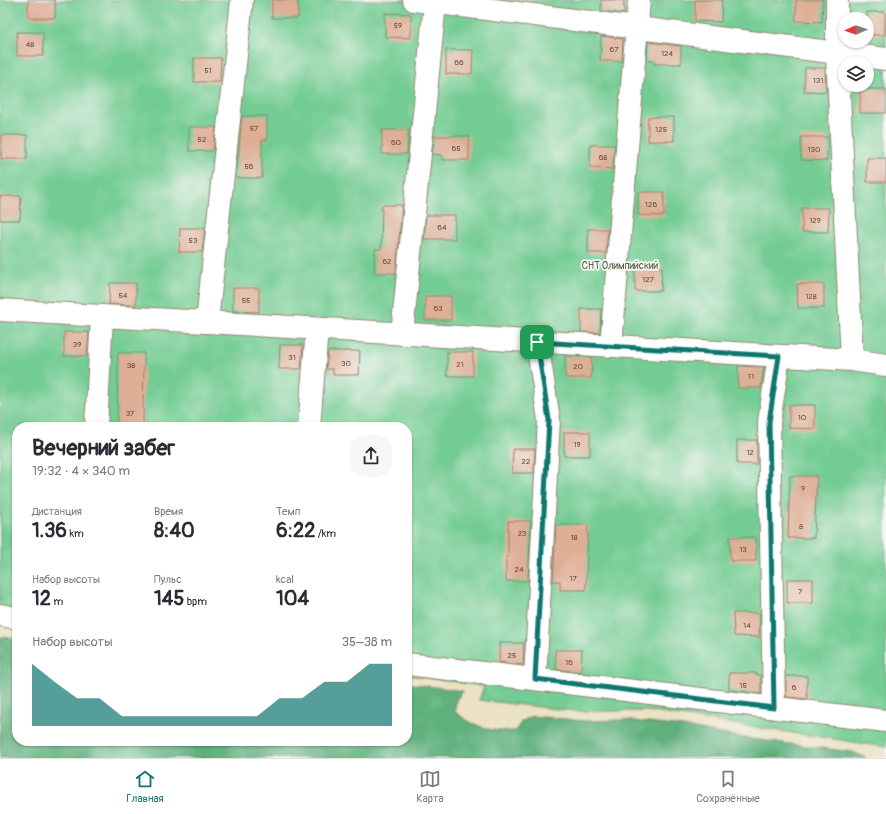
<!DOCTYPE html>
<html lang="ru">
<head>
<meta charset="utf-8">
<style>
  :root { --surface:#fff; --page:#f7f7f7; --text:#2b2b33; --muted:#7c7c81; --line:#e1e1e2; --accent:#0f766e }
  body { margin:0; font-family:Pangolin,sans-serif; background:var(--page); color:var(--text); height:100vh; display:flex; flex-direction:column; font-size:15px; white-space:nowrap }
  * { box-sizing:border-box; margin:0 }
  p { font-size:13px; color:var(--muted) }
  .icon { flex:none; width:22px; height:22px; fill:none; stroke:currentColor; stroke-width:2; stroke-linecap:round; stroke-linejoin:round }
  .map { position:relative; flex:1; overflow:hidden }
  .side { position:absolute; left:12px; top:422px; width:400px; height:324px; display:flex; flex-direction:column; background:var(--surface); border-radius:16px; box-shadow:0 1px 3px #0004 }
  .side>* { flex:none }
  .needle { width:26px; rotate:268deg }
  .buttons { position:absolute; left:838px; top:12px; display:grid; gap:8px }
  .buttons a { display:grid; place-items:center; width:36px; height:36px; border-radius:50%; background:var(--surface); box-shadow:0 1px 3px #0004; font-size:20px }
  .pin { position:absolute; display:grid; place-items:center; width:34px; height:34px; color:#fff; margin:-17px; border-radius:8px; box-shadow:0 2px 6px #0006 }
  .round { display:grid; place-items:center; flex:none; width:42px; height:42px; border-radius:16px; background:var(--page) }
  .headline { display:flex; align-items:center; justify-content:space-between; height:68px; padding:0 20px }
  h1 { font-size:22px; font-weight:800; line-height:30px }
  .metrics { display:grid; grid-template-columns:repeat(3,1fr); gap:6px; height:68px; padding:4px 20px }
  .metrics div { display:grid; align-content:center }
  .metrics b { font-size:20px; font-weight:800 }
  .metrics small { font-size:11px; font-weight:400 }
  .metrics p { font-size:11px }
  .chart { height:112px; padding:8px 20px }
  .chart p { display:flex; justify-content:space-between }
  .chart svg { width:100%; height:72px; margin-top:4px; fill:var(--accent); opacity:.7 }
  .menu { display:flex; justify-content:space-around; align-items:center; height:56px; border-top:1px solid var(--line); background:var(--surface); font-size:11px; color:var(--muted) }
  .menu a { display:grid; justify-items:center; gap:2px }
  .menu .on { color:var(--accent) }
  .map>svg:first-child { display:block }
</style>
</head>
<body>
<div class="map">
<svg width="886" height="758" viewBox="0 0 886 758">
  <rect width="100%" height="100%" fill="#f6f6f2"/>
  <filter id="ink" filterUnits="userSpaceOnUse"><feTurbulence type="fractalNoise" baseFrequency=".025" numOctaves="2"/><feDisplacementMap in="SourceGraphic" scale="8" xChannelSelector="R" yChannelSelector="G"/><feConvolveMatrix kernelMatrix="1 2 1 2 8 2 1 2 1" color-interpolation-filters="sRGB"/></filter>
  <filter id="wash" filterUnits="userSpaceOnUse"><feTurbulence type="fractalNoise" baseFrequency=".012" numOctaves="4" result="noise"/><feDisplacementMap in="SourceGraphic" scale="16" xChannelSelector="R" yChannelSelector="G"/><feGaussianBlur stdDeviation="0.9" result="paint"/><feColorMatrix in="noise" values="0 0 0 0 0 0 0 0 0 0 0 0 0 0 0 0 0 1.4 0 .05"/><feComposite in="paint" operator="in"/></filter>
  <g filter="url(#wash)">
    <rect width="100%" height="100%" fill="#ebe2c3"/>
    <!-- green -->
    <path fill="#73cc93" stroke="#577b58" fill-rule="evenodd" d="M 0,0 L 886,0 L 886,747 L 647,711 L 574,711 L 479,700 L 484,686 L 407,675 L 407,427 L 17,427 L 17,617 L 0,615 ZM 845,19 L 867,19 L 867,41 L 845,41 ZM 845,63 L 867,63 L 867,85 L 845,85 Z"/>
    <!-- forest -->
    <path fill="#5eb07d" stroke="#4c6d4e" d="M 0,637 L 17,638 L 17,741 L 407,741 L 407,683 L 463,691 L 456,700 L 455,712 C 475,727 490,732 515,731 L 522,721 L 532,716 L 585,721 L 624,720 L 683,727 L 751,739 L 853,752 L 866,758 L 0,758 Z"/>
    <g id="blocks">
      <!-- building -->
      <path fill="#deae95" d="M 28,0 L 55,0 L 55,18 L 28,18 Z
        M 272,0 L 298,0 L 298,18 L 272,18 Z
        M 601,0 L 624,0 L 624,14 L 601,11 Z
        M 695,0 L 722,0 L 721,22 L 695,21 Z
        M 796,0 L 823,0 L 822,22 L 796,21 Z
        M 867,12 L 885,12 L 885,35 L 867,35 Z
        M 385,13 L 411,14 L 411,38 L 385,37 Z
        M 17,32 L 43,32 L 43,56 L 17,56 Z
        M 601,36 L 623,39 L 622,61 L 600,61 Z
        M 648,42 L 681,46 L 681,64 L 654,64 L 654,61 L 647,61 Z
        M 446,50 L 473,50 L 472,74 L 446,74 Z
        M 194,58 L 221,58 L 220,82 L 194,82 Z
        M 805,68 L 825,68 L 826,92 L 804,91 Z
        M 860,89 L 886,89 L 886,113 L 860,113 Z
        M 242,116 L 267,116 L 267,140 L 262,140 L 262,178 L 236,178 Z
        M 648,117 L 674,117 L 674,141 L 648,141 Z
        M 189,127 L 216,127 L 213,151 L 189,151 Z
        M 382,130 L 409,130 L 407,154 L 382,154 Z
        M 1,135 L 27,135 L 27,159 L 1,159 Z
        M 434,136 L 469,136 L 469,160 L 442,160 L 442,155 L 432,154 Z
        M 801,137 L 828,137 L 827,161 L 801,160 Z
        M 590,145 L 615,145 L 613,169 L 590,168 Z
        M 867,158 L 886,158 L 886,182 L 867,182 Z
        M 638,192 L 664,192 L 664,216 L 638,215 Z
        M 0,196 L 21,196 L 20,220 L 0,220 Z
        M 382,205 L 402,205 L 396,273 L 374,273 L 375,249 L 381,249 Z
        M 802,208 L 829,208 L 828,232 L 802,232 Z
        M 426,215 L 455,215 L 455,239 L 424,239 Z
        M 180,228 L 205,228 L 202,252 L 179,252 Z
        M 588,229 L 608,229 L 606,253 L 588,253 Z
        M 635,267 L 662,267 L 661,291 L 635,291 Z
        M 110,283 L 136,283 L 136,305 L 109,304 Z
        M 797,284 L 824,284 L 824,308 L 798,308 Z
        M 233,288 L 259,288 L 259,312 L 233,311 Z
        M 425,296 L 451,296 L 451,320 L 425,320 Z
        M 581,309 L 601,309 L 600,333 L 581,332 Z
        M 64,332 L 89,332 L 87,356 L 64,356 Z
        M 280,345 L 303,345 L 301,369 L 279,369 Z
        M 328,351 L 360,351 L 359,375 L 333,375 L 333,369 L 326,369 Z
        M 447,352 L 473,352 L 473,376 L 447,376 Z
        M 118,353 L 144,353 L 143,425 L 117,425 Z
        M 565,356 L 592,357 L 591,378 L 565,378 Z
        M 738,366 L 764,367 L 761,388 L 738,388 Z
        M 789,405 L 815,405 L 815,429 L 789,428 Z
        M 564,432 L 590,432 L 590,456 L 564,456 Z
        M 737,440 L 757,440 L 757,464 L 737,464 Z
        M 513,449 L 535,449 L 534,473 L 512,473 Z
        M 790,476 L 817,476 L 814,538 L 788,538 Z
        M 508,521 L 531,521 L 528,581 L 506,581 L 506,557 L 508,557 Z
        M 556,525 L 588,525 L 586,590 L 560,590 L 560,581 L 553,581 Z
        M 730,537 L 756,537 L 756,561 L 730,561 Z
        M 787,579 L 813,579 L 813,603 L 787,603 Z
        M 733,613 L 760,613 L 759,637 L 734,636 Z
        M 499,643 L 524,643 L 523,665 L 499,662 Z
        M 555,650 L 582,650 L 581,672 L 556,669 Z
        M 729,673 L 756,673 L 756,675 L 761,675 L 761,694 L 729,690 Z
        M 786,676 L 807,676 L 807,699 L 786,697 Z"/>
    </g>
  </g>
  <g filter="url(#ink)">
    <use href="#blocks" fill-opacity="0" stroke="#938670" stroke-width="1"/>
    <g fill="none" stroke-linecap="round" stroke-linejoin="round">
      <defs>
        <path id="minor" d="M 414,0 L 886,59
          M 837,0 L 837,53 L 852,360
          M 0,310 L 852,360 L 886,365
          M 207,322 L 242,0
          M 402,334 L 435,3
          M 611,346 L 639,0
          M 96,427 L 102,316
          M 309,427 L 317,329
          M 0,615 L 17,618
          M 407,664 L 886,721
          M 535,679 L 549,420 L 537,342
          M 774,708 L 769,422 L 779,356"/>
      </defs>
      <!-- minor casing -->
      <use href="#minor" stroke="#938670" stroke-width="24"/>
      <!-- minor -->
      <use href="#minor" stroke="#fff" stroke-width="22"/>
    </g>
  </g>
  <g fill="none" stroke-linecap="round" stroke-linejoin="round" filter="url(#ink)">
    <defs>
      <path id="route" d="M 537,342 L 779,356 L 769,422 L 774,708 L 535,679 L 549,420 Z"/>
    </defs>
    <!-- route casing -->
    <use href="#route" stroke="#fff" stroke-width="8"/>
    <!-- route -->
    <use href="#route" stroke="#0f766e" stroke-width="5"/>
  </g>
  <g text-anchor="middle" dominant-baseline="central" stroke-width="3.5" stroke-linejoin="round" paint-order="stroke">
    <!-- number labels -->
    <g font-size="8" fill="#644b3c">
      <text x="398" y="25">59</text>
      <text x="30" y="44">48</text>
      <text x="614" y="49">67</text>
      <text x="667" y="53">124</text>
      <text x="459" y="62">66</text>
      <text x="208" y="70">51</text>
      <text x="818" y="80">131</text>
      <text x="254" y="128">57</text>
      <text x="661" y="129">125</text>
      <text x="202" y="139">52</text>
      <text x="396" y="142">60</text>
      <text x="456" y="148">65</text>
      <text x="814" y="149">130</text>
      <text x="603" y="157">68</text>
      <text x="249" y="166">56</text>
      <text x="651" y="204">126</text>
      <text x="815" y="220">129</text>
      <text x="442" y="227">64</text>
      <text x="193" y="240">53</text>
      <text x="387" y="261">62</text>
      <text x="648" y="279">127</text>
      <text x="123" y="295">54</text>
      <text x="811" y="296">128</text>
      <text x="246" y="300">55</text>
      <text x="438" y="308">63</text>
      <text x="77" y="344">39</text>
      <text x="292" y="357">31</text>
      <text x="346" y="363">30</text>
      <text x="460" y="364">21</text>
      <text x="131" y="365">38</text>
      <text x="578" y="366">20</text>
      <text x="751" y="376">11</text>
      <text x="130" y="413">37</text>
      <text x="802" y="417">10</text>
      <text x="577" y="444">19</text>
      <text x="750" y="452">12</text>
      <text x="526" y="461">22</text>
      <text x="803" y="488">9</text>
      <text x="801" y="526">8</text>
      <text x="522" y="533">23</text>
      <text x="574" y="537">18</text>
      <text x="743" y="549">13</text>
      <text x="519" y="569">24</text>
      <text x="573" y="578">17</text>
      <text x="800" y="591">7</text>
      <text x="747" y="625">14</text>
      <text x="512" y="655">25</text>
      <text x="569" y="662">16</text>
      <text x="743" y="685">15</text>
      <text x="794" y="687">6</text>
    </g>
    <!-- park labels -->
    <g font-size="10" fill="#4c5b41" stroke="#f6f6f2">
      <text x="620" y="266">СНТ Олимпийский</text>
    </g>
  </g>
</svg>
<div class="buttons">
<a><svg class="needle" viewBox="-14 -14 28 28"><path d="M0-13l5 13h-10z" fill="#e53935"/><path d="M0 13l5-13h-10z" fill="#7c7c81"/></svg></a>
<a><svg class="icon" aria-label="layers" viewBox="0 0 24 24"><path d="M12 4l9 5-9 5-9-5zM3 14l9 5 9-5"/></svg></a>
</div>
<div class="pin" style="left:537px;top:342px;background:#1e9e55"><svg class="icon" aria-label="arrive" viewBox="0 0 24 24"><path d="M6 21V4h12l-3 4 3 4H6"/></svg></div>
<section class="side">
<div class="headline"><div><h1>Вечерний забег</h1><p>19:32 · 4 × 340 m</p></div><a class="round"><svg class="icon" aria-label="share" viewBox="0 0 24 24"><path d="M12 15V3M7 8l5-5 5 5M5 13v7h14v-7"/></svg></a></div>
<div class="metrics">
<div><p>Дистанция</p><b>1.36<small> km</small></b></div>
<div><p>Время</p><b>8:40</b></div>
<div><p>Темп</p><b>6:22<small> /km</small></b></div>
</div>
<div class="metrics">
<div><p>Набор высоты</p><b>12<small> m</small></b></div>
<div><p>Пульс</p><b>145<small> bpm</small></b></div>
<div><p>kcal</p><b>104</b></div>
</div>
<div class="chart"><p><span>Набор высоты</span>35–38 m</p>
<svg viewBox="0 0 160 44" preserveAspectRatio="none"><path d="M0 44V6L10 17L20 27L30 27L40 38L50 38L60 38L70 38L80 38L90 38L100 38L110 27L120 27L130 17L140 17L150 6L160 6V44z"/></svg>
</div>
</section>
</div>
<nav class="menu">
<a class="on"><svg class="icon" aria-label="home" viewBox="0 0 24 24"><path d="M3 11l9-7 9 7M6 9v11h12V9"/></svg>Главная</a>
<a><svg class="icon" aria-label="map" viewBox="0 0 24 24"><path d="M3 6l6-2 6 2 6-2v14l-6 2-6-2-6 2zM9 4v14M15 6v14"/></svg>Карта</a>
<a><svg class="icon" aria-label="saved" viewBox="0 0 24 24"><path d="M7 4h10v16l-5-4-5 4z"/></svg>Сохранённые</a>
</nav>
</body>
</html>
